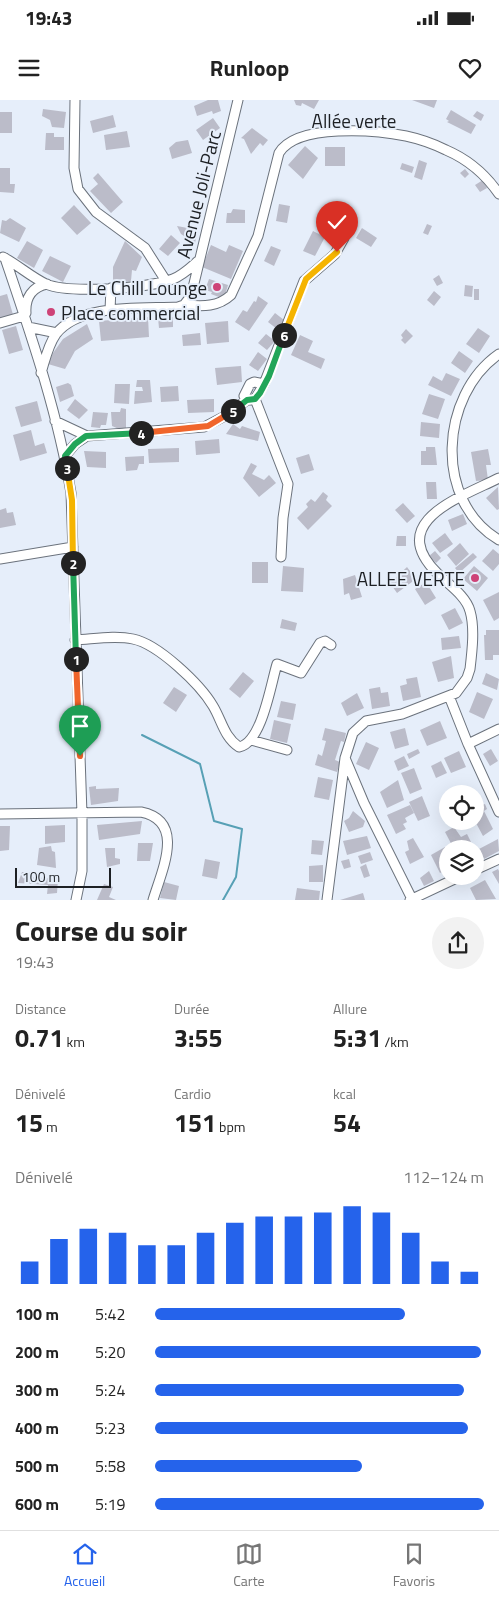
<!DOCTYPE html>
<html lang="fr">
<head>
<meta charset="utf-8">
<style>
  :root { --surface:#fff; --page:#f2f2f2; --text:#222; --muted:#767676; --line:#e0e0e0; --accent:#2563eb }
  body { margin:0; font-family:"Titillium Web",sans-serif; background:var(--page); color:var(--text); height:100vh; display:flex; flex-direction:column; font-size:19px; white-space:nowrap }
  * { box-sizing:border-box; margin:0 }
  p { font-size:16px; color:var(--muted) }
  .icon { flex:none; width:28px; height:28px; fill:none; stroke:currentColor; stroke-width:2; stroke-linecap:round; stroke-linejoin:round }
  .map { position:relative; height:800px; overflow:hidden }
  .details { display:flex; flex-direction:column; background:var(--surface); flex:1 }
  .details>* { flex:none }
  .controls { position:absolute; left:439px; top:685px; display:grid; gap:10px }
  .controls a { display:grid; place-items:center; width:45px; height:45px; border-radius:50%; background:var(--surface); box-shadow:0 5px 20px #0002; font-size:25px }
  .scale { position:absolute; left:15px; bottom:12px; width:96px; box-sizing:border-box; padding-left:5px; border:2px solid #1d2024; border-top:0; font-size:14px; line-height:18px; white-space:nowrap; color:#1d2024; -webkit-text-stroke:4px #e6eefa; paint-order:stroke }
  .pin { position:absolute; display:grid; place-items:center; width:42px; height:42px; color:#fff; margin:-51px -21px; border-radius:50% 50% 50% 0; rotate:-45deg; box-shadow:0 0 5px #0007 }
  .pin .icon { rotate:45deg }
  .km { position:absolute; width:25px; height:25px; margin:-12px; border-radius:50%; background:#222; color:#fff; font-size:14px; line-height:25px; text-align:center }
  .round { display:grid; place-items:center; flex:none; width:52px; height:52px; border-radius:26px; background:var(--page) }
  .headline { display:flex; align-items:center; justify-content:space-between; height:85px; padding:0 15px }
  h1 { font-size:28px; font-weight:700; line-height:38px }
  .figures { display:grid; grid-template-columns:repeat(3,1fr); gap:8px; height:85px; padding:5px 15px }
  .figures div { display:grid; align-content:center }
  .figures b { font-size:25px; font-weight:700 }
  .figures small { font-size:14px; font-weight:400 }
  .figures p { font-size:14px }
  .chart { height:140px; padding:10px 15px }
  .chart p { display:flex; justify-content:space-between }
  .chart svg { width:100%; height:90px; margin-top:5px; stroke:var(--accent); stroke-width:6 }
  ul { padding:0 15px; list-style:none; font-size:16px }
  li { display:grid; grid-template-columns:80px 60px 1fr; align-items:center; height:38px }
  li i { height:12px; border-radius:6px; background:var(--accent) }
  .status { display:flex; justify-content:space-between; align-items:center; height:35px; padding:0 25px; background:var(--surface); direction:ltr }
  .status svg { height:14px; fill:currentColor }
  header { display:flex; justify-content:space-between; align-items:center; height:65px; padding:0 15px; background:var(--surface); font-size:22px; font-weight:700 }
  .tabs { display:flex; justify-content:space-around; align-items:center; height:70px; border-top:1px solid var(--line); background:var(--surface); font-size:14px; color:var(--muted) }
  .tabs a { display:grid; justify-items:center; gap:2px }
  .tabs .selected { color:var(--accent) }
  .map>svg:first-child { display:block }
</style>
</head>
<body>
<div class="status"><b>19:43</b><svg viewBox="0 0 49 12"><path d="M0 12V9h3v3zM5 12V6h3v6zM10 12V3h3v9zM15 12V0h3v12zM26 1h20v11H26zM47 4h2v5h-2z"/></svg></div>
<header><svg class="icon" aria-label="menu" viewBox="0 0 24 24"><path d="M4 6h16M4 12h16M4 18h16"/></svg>Runloop<svg class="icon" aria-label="heart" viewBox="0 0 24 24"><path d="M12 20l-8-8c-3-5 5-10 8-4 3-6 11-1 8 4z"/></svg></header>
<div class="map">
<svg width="499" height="800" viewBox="0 0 499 800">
  <rect width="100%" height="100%" fill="#e6eefa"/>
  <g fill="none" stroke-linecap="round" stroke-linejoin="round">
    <!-- stream -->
    <path stroke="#57a0b5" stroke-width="2" d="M 142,635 L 200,664 L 214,721 L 242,729 L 236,777 L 223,800"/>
  </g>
  <!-- building -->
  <path fill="#bbbcc9" d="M 208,0 L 218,0 L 221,11 L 213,14 L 212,11 L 197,16 L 194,6 Z
    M 294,0 L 319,0 L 314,9 L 302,3 L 301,6 L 296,5 Z
    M 412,0 L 437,0 L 434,8 Z
    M 43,9 L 66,12 L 64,28 L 52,27 L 50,20 L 42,16 Z
    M 451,10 L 476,25 L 471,34 L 447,22 L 449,21 L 446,19 Z
    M 477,11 L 484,15 L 481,21 L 473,16 Z
    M 0,12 L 12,12 L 12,33 L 0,33 Z
    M 113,15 L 116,27 L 93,33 L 90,21 Z
    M 213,18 L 220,28 L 203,40 L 196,30 Z
    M 252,28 L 268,40 L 263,46 L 260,43 L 251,54 L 244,39 L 241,38 Z
    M 127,31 L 130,47 L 106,50 L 104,35 Z
    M 46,33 L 54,33 L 54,37 L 64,37 L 64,50 L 45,50 Z
    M 188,40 L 192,53 L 172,59 L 169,48 L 176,42 Z
    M 305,46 L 318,58 L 303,79 L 288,65 Z
    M 325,47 L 345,47 L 345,66 L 325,66 Z
    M 419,60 L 427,63 L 422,80 L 414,77 Z
    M 402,63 L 414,67 L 412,73 L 400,69 Z
    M 0,68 L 10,68 L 10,84 L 15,84 L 14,93 L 0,92 Z
    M 465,69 L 469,74 L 465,78 L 460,73 Z
    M 98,73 L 123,102 L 111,113 L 90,91 L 98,84 L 93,78 Z
    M 483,80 L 487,88 L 480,92 L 475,85 Z
    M 279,104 L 290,106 L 287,123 L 276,121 Z
    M 74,105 L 91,123 L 77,135 L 61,118 Z
    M 233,109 L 245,110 L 245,123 L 226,123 L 227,113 L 231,113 Z
    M 10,118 L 26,128 L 19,142 L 0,133 L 2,120 L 6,121 Z
    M 427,124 L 432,126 L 428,135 L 423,133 Z
    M 177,126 L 198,130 L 195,143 L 181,134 Z
    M 362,128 L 377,138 L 371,147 L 356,138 Z
    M 313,131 L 325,137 L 315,156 L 303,151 Z
    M 171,135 L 180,143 L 168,156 L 159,149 Z
    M 27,141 L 43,150 L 34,168 L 17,158 Z
    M 125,141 L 142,157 L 136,171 L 132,170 L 131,181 L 113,182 L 113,167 Z
    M 211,145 L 226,152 L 229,145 L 243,151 L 231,179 L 202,167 Z
    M 271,146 L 281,150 L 274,166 L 264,161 Z
    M 50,156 L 71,166 L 63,182 L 42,171 Z
    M 439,175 L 443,183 L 437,186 L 433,179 Z
    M 209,179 L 228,185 L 224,199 L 211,194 L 212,192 L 205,190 Z
    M 465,185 L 473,186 L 472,197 L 464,196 Z
    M 474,189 L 479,189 L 479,200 L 474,200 Z
    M 434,191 L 441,197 L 434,206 L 427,200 Z
    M 7,194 L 14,218 L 0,222 L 0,196 Z
    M 258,196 L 268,203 L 249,231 L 235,222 L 243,210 L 247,212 L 254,201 L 256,202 Z
    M 275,213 L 284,220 L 277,229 L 268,222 Z
    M 148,217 L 149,237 L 101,241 L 99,221 Z
    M 173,217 L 173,227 L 159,228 L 158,218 Z
    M 228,221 L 229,242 L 207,244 L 205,223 Z
    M 87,224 L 93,239 L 75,251 L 65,269 L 48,264 L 53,253 L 63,239 Z
    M 16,226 L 23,250 L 9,254 L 2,230 Z
    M 478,228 L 490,236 L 479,253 L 466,244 Z
    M 406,229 L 413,236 L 405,244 L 401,240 L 403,238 L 401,235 Z
    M 200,233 L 201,245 L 183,246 L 182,235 Z
    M 266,234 L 275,241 L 267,250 L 258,243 Z
    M 300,235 L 313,241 L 308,252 L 325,259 L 321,269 L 291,255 Z
    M 459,251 L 473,261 L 465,273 L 451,263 Z
    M 258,252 L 267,259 L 258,271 L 249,265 Z
    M 241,266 L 242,282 L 217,285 L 215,268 Z
    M 446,273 L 460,279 L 451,296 L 428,285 L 433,276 L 442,281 Z
    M 137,280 L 150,280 L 152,302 L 134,304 L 135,291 L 143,291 L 142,287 L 136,287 Z
    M 68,283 L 71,285 L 74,296 L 60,302 L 56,287 Z
    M 115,284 L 130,284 L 129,304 L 114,303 Z
    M 178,286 L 179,301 L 161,302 L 160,287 Z
    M 429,294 L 445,299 L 438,319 L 422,314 Z
    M 75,299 L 88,310 L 79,319 L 67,310 Z
    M 214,299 L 214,312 L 188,313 L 187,300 Z
    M 37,301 L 42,321 L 21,327 L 15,307 Z
    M 121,308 L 126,309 L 126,329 L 119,329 L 112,326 L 111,312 L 120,312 Z
    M 93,312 L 108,313 L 106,325 L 101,325 L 100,328 L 91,327 Z
    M 421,322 L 440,324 L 439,338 L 420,336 Z
    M 233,324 L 240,329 L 242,326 L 260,332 L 258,341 L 226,334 Z
    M 31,330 L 35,346 L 44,343 L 47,353 L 20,361 L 13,335 Z
    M 219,339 L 220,353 L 196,355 L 195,341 Z
    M 426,347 L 435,347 L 437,365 L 421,365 L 421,351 L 426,351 Z
    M 179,348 L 179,362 L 149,363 L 148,349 Z
    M 488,349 L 491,365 L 486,365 L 488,380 L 476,381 L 471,352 Z
    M 84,351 L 106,352 L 106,368 L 87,367 Z
    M 309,354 L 314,370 L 301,374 L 296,358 Z
    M 144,356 L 144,364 L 139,364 L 137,370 L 126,371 L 125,357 Z
    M 251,363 L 257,366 L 252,374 L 264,380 L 269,375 L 276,383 L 259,397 L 243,378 Z
    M 426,382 L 436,382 L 437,399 L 427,399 Z
    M 498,387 L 499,409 L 497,410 L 486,398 Z
    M 323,392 L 328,396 L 326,400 L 332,406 L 308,430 L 297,418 L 308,407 L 306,404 L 311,399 L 315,402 Z
    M 403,403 L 415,416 L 407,423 L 395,410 Z
    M 6,408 L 7,413 L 13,412 L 16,425 L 0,428 L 0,410 Z
    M 463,414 L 467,424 L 452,431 L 448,420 Z
    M 445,433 L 453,444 L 440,453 L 432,443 Z
    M 397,436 L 406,436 L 406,446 L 396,446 Z
    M 460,443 L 469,454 L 456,466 L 447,455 Z
    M 493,449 L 499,454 L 499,464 L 493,471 L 482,461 Z
    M 435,451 L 441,458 L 436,463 L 429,456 Z
    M 473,453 L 477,457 L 459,473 L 455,468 Z
    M 252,462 L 268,462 L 268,483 L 252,483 Z
    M 283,466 L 304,468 L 303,492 L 281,491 Z
    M 474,466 L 488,478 L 477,491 L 463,479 Z
    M 407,467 L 416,479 L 397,493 L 390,483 Z
    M 355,475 L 362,497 L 351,500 L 349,493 L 344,495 L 343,479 Z
    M 426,482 L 436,498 L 425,505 L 415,489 Z
    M 499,492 L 499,518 L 494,521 L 483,500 Z
    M 455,508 L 463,523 L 449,530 L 441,515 Z
    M 282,519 L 297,523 L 295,531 L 280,528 Z
    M 486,530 L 499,530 L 499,555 L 493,555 L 493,560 L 485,560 L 484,535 L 486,535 Z
    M 459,536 L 461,548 L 442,550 L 441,538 Z
    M 451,556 L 454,578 L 438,582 L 432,562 Z
    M 243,572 L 254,581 L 240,598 L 229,589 Z
    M 486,573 L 499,579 L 497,590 L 482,584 Z
    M 417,577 L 421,597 L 403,601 L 400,586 L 407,584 L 406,579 Z
    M 174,587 L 187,595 L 176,612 L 163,603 Z
    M 380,587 L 381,593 L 388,592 L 390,606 L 372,609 L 369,589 Z
    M 477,592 L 493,599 L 484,619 L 469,612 Z
    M 357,593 L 364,608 L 347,616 L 341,603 Z
    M 281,601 L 296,604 L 293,620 L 277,617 Z
    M 274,620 L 291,624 L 287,643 L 270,639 Z
    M 440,621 L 447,638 L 427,646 L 420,630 Z
    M 325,628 L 346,633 L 344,642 L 341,641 L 335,660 L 340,662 L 337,672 L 315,665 L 318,654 L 322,656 L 326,641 L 322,640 Z
    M 405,628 L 409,645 L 395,649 L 390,632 Z
    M 366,642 L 379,648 L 369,670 L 356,664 Z
    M 418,649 L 420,653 L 409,659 L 407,654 Z
    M 491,649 L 498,661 L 490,666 L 483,654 Z
    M 459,651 L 466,667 L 451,673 L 444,658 Z
    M 404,656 L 409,666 L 398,671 L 394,661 Z
    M 441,661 L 447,673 L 436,678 L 431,666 Z
    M 414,668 L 422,689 L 410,694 L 401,673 Z
    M 318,677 L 333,680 L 329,700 L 314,697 Z
    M 398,680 L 404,700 L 387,708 L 380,692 Z
    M 96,686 L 96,689 L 119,688 L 118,701 L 91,705 L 89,687 Z
    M 422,696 L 430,716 L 418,721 L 409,702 Z
    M 485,704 L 487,709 L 484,711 L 493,729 L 483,736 L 476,723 L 467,727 L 465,723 L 475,721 L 475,707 Z
    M 410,705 L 414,713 L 405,718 L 407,722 L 403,724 L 406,729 L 396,734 L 387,715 Z
    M 353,711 L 365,721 L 363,727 L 349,732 L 344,721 L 349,718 Z
    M 142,721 L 140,734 L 99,740 L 97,725 Z
    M 65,725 L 65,742 L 45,744 L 45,726 Z
    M 0,726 L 10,726 L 9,750 L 0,751 Z
    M 454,727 L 461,737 L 467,734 L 471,742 L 454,749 L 445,732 Z
    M 367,736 L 371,748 L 347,755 L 343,741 Z
    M 413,738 L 424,757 L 410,764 L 405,752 L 409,750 L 407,741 Z
    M 498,739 L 499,751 L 484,759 L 479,749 Z
    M 312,740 L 324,741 L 322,755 L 311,754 Z
    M 138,743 L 153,743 L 150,761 L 137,761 Z
    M 51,746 L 52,751 L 55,752 L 56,768 L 37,765 L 39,748 Z
    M 445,747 L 448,752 L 448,769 L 440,773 L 431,755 Z
    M 105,748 L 115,748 L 115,758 L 120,759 L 120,764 L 107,767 Z
    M 370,752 L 373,760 L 361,764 L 358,756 Z
    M 205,759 L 220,762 L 217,779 L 202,776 Z
    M 349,759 L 351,767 L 344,769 L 341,761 Z
    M 366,764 L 370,776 L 364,778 L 360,767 Z
    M 323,765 L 323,782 L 309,782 L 309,766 Z
    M 498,769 L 499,771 L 499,784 L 492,772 Z
    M 429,771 L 434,781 L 424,786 L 420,778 Z
    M 22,772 L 33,772 L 32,777 L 58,779 L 57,793 L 47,794 L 48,785 L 18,783 Z
    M 485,780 L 496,799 L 476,800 L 470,788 Z
    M 164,782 L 179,786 L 176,800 L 160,798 Z
    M 104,784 L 113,787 L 109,797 L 116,800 L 97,800 Z
    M 297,788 L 320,791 L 319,800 L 295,800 Z
    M 363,793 L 365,800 L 340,800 Z"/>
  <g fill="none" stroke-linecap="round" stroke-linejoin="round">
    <defs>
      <path id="minor" d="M 75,0 L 74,68 L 78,89 L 96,112 L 145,148 L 166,181
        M 3,157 C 18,165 31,177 46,184 C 69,194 149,188 173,179 C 183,175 190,168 198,161
        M 5,158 C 31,235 58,313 71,393 L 82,714 L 82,771 L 76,800
        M 184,205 C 201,206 217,208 231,195 L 258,136 L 279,53 C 297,23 376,30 406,36 C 420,39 434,44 446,50 C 467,59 486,75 499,94
        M 110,210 L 111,188
        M 26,213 C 25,198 32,187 47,184
        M 0,223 L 24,216
        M 28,227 L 57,233
        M 499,254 C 440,295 433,401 499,440
        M 41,273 C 45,260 48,245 56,234 C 80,203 143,209 178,207 L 184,205 L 191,196 L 238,0
        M 254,282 L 264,284 L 255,299 L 247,300 L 244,296 L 250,284 Z
        M 264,284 L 304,181 L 335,154 L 344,138
        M 255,299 L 288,384 L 283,418 L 281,457
        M 55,321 L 87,336 L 204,327 L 225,316 L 247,300
        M 65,356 L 75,344 L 87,336
        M 0,459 L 73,447
        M 75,540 C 94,539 115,535 133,539 C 158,544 200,584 213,606 C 222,621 224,637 239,647 C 262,643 271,583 277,564 L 301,573 L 320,543 L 325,541 L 331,545
        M 449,596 L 468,644 L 499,712
        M 251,640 L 287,650
        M 468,644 L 499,629
        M 345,658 L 364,703 L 412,799
        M 0,714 L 141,712 C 186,721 162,770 153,800
        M 475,770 L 499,759
        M 327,800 L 345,658 L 353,633 L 366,621 L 402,614 L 456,593 L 467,578 L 470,569 C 472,552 475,528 470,511 C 466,496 449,485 438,474 C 385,422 459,398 499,378
        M 410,800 L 461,776"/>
    </defs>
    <!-- minor casing -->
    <use href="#minor" stroke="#6b727c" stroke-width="11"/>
    <!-- minor -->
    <use href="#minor" stroke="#fff" stroke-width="9"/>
  </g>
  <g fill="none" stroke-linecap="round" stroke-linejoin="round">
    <defs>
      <path id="split-1" d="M 76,559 L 80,656"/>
      <path id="split-2" d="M 73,463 L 76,559"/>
      <path id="split-3" d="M 67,368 L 72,400 L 73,463"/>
      <path id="split-4" d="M 67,368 L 65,356 L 75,344 L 86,336 L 141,333"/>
      <path id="split-5" d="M 141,333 L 208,326 L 233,311"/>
      <path id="split-6" d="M 233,311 L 247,300 L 255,299 L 260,293 L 269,276 L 284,235"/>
      <path id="split-7" d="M 284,235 L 306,179 L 337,152"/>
    </defs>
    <!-- split-1 casing -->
    <use href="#split-1" stroke="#fff" stroke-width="10"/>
    <!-- split-2 casing -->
    <use href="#split-2" stroke="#fff" stroke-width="10"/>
    <!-- split-3 casing -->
    <use href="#split-3" stroke="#fff" stroke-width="10"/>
    <!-- split-4 casing -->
    <use href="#split-4" stroke="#fff" stroke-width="10"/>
    <!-- split-5 casing -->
    <use href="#split-5" stroke="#fff" stroke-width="10"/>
    <!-- split-6 casing -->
    <use href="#split-6" stroke="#fff" stroke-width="10"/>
    <!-- split-7 casing -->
    <use href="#split-7" stroke="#fff" stroke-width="10"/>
    <!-- split-1 -->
    <use href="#split-1" stroke="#f0652b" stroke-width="6"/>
    <!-- split-2 -->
    <use href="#split-2" stroke="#22a559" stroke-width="6"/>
    <!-- split-3 -->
    <use href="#split-3" stroke="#f5b400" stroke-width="6"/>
    <!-- split-4 -->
    <use href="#split-4" stroke="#22a559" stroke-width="6"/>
    <!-- split-5 -->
    <use href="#split-5" stroke="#f0652b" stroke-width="6"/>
    <!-- split-6 -->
    <use href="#split-6" stroke="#22a559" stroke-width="6"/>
    <!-- split-7 -->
    <use href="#split-7" stroke="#f5b400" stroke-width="6"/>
  </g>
  <!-- markers -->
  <g fill="#ce4377" stroke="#e6eefa" stroke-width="2">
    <circle cx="217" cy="187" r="5"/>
    <circle cx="51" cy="212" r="5"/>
    <circle cx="475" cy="478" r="5"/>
  </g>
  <g text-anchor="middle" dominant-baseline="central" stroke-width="4" stroke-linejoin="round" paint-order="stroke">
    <!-- street labels -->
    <g font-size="19" fill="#1d2024" stroke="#e6eefa">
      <text x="354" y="20">Allée verte</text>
      <text transform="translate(198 94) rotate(-76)">Avenue Joli-Parc</text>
    </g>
    <!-- poi labels -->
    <g font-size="19" fill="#1d2024" stroke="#e6eefa" text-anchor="end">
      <text x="207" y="187">Le Chill Lounge</text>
      <text x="61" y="212" text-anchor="start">Place commercial</text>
      <text x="465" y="478">ALLEE VERTE</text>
    </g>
  </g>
</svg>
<div class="controls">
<a><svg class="icon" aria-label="locate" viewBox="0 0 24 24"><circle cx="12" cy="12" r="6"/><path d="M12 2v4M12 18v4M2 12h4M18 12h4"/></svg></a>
<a><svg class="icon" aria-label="layers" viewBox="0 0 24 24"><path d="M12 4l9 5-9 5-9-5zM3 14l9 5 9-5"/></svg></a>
</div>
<div class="scale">100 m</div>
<div class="pin" style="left:80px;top:656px;background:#1e9e55"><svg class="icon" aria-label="arrive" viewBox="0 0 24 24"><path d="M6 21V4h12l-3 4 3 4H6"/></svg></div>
<div class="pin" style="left:337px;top:152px;background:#d93025"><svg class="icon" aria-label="check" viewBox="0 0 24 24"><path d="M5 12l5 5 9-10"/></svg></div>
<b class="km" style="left:76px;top:559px">1</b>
<b class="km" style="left:73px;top:463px">2</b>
<b class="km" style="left:67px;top:368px">3</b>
<b class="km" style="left:141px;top:333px">4</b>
<b class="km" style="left:233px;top:311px">5</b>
<b class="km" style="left:284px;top:235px">6</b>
</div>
<section class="details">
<div class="headline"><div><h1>Course du soir</h1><p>19:43</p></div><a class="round"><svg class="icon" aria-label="share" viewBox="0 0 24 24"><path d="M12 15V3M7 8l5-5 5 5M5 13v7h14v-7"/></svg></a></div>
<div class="figures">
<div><p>Distance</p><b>0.71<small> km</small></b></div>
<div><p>Durée</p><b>3:55</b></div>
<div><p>Allure</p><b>5:31<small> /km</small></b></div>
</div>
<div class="figures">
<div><p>Dénivelé</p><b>15<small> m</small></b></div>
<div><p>Cardio</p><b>151<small> bpm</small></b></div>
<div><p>kcal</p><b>54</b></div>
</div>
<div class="chart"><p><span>Dénivelé</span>112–124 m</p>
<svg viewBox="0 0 160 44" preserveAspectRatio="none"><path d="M5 44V33M15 44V22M25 44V17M35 44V19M45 44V25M55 44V25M65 44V19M75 44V14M85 44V11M95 44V11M105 44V9M115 44V6M125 44V9M135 44V19M145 44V33M155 44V38"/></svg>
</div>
<ul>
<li><b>100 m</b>5:42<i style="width:76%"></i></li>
<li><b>200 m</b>5:20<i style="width:99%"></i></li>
<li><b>300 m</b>5:24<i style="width:94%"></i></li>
<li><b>400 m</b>5:23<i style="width:95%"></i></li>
<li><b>500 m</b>5:58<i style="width:63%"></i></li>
<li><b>600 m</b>5:19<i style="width:100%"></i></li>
</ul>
</section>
<nav class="tabs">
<a class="selected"><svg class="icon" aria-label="home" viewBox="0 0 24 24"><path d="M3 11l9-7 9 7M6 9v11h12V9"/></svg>Accueil</a>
<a><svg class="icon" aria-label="map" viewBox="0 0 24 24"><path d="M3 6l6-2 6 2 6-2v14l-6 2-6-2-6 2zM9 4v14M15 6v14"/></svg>Carte</a>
<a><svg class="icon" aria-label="saved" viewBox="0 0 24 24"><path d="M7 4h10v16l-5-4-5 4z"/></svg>Favoris</a>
</nav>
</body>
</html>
